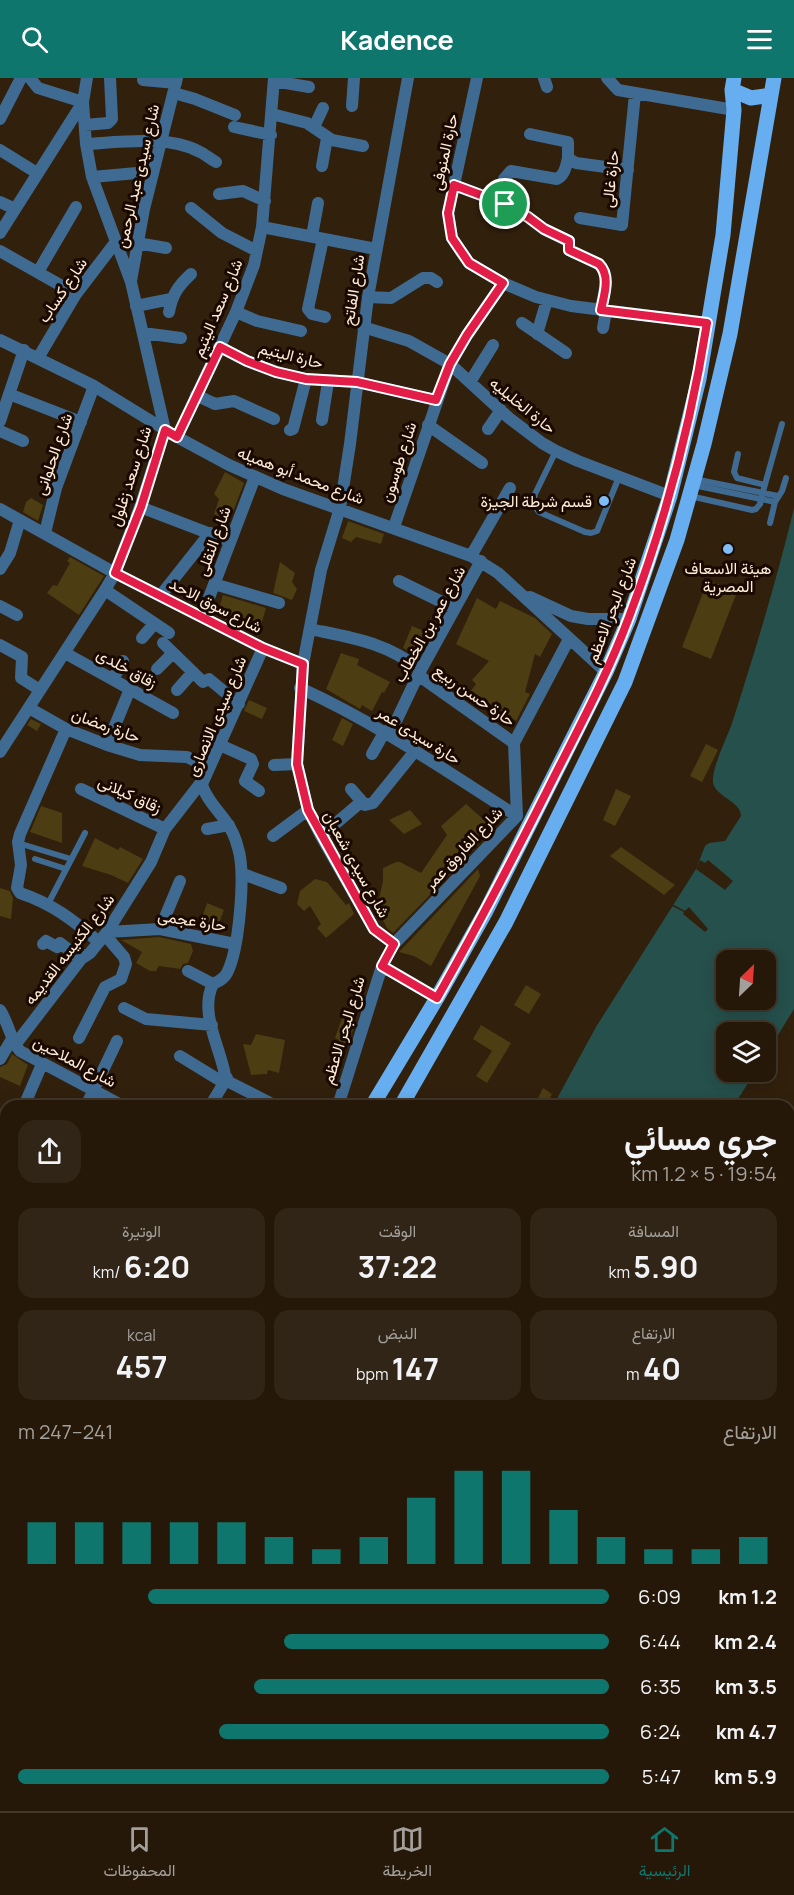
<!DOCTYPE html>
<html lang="ar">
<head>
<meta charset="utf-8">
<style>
  :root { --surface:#251809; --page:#312517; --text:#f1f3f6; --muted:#a3a09c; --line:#42372a; --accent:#0f766e }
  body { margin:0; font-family:Manrope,Vazirmatn,sans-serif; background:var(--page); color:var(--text); direction:rtl; height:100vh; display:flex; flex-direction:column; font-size:22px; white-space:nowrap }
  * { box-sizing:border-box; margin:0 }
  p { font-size:20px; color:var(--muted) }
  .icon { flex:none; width:33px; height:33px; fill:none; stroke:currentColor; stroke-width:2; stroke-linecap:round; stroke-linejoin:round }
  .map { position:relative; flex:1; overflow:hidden; direction:ltr }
  .drawer { position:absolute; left:0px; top:1022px; width:795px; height:712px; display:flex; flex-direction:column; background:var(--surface); border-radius:18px 18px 0 0; box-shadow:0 3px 15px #0003,0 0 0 2px var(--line); direction:rtl }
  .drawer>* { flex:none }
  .needle { width:39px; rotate:25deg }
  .fabs { position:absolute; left:716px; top:872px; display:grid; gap:12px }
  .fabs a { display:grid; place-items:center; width:60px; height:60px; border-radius:12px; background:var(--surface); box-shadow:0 3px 15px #0003,0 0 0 2px var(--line); font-size:30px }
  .pin { position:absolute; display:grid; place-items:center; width:51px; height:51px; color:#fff; margin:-26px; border:3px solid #fff; border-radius:50%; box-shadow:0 2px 6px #0007 }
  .round { display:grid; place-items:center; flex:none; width:63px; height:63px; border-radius:18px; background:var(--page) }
  .headline { display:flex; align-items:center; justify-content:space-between; height:102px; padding:0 18px }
  h1 { font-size:33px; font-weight:700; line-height:45px }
  .figures { display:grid; grid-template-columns:repeat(3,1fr); gap:9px; height:102px; padding:6px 18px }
  .figures div { display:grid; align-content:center; border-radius:15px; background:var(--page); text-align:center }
  .figures b { font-size:30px; font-weight:700 }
  .figures small { font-size:16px; font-weight:400 }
  .figures p { font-size:16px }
  .chart { height:168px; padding:12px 18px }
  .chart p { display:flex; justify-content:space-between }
  .chart svg { width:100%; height:108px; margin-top:6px; stroke:var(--accent); stroke-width:6 }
  ul { padding:0 18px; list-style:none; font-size:20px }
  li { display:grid; grid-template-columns:96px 72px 1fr; align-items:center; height:45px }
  li i { height:15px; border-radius:8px; background:var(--accent) }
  header { display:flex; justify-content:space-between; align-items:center; height:78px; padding:0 18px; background:var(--accent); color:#fff; font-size:27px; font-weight:700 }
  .menu { display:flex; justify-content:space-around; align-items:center; height:84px; border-top:2px solid var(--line); background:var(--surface); font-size:16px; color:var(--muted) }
  .menu a { display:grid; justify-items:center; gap:3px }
  .menu .selected { color:var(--accent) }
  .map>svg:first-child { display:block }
</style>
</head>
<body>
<header><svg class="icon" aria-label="menu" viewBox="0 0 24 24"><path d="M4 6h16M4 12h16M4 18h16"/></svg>Kadence<svg class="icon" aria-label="search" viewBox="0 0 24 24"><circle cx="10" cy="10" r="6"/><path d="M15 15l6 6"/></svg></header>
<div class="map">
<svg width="794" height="1733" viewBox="0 0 794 1733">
  <rect width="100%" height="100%" fill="#31200c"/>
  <!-- water -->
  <path fill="#26504c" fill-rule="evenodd" d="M 794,430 L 794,931 L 765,978 L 765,954 L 726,954 L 726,993 L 756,993 L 734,1027 L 553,1028 L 596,949 L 696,791 L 705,768 L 709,765 L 725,763 L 741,738 C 741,723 715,719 713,704 C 711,690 730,654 734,639 C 756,570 777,501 794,430 ZM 726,882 L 765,882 L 765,921 L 726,921 Z
    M 794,1164 L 794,1397 L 789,1408 L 789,1175 Z
    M 6,1513 L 6,1659 L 0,1662 L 0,1517 Z
    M 794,1650 L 794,1733 L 759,1733 L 761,1728 L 789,1728 L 789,1663 Z
    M 552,1728 L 649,1728 L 646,1733 L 549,1733 Z"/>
  <!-- pier -->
  <path fill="#31200c" d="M 700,782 L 705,785 L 708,782 L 733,803 L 725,812 L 696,791 Z
    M 674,827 L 685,833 L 689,829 L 708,851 L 705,854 L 683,836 L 684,834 L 672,828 Z"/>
  <!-- building -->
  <path fill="#4c3d13" d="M 225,394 L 244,405 L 229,444 L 214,436 L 219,421 L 214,416 Z
    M 31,420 L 43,427 L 38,443 L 23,434 L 26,424 Z
    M 348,443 L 384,456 L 381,466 L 356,459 L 351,464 L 342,460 Z
    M 70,479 L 104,498 L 79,537 L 47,515 L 53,507 L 57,508 L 70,485 L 67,483 Z
    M 280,484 L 295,495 L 292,504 L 297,511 L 292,522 L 273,515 Z
    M 708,502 L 737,514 L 711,581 L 682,569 Z
    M 223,517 L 266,530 L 258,558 L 217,537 Z
    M 477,520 L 496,531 L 500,523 L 535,540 L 552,556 L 540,579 L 535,576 L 525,614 L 530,616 L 516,643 L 471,613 L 476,606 L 472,602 L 489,583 L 456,566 Z
    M 412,548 L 431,556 L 419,578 L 403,570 Z
    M 341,575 L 359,581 L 357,587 L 390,604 L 384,615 L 382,614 L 372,633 L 362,627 L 360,631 L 326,611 Z
    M 249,622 L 267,630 L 262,641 L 244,633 Z
    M 342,640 L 353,646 L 343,668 L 332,662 Z
    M 31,641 L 41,646 L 37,653 L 27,647 Z
    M 706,666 L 718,672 L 702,704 L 690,698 Z
    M 616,711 L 631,718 L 615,748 L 603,742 Z
    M 466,726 L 491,748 L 487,758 L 393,855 L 387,850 L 377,831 L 383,803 L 383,790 L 396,784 L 400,784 L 421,795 L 447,757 L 441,748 Z
    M 41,728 L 62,735 L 62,765 L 30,754 Z
    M 410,732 L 422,746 L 404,756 L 389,742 Z
    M 95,760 L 118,772 L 120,769 L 143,781 L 128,805 L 111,797 L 82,788 Z
    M 621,769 L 675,807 L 664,817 L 610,778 Z
    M 478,791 L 480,798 L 431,888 L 414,878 L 399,874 Z
    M 315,801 L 327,804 L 346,827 L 349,825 L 354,836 L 326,860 L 317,850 L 321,846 L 310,828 L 304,833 L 297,826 L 300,813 Z
    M 0,810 L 10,813 L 13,820 L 11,841 L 0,838 Z
    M 207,825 L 224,832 L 218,848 L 201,843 Z
    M 159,859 L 191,866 L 193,873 L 188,885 L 183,886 L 180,891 L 159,888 L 156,893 L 150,893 L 136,885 L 142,874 L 121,862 Z
    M 526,907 L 541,916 L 529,936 L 514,927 Z
    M 343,937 L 356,941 L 348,969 L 338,965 L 339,962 L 335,960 Z
    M 481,947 L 511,965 L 487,1005 L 476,998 L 492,973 L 473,961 Z
    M 256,956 L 285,962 L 279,995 L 268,992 L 267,996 L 251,997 L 243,966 L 251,967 Z
    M 12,976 L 28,987 L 20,1008 L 0,999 L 0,989 L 7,986 Z
    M 543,1010 L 552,1016 L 546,1028 L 534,1028 Z"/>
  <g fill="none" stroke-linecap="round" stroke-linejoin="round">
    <!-- lane -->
    <path stroke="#3f6a92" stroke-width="6" d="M 556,373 L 535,416 C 533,424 534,428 539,434 L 585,454 L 591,455 L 597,453 L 619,399
      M 738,376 L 734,394 L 737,400 L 765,407
      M 694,401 L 778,418
      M 693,407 L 775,424
      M 764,410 L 782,346
      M 690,418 L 752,432 L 756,431 L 760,426
      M 770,445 L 775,424 L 782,413 L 786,400
      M 18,765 L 71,781
      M 35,781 L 66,791
      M 48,826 L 85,755"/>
    <!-- street -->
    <path stroke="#3f6a92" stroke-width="12" d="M 477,0 L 448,135 L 452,160 L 469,185 L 503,205 L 536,219 L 571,228 L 707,245
      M 544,0 L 547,9
      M 607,0 L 618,12 L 734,32
      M 143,2 L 176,5
      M 274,3 L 309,9
      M 174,15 L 195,21 L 235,37
      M 352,28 L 354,0
      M 272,36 L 307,45 L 332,62 L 363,68
      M 0,41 L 21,0
      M 85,47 L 108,45 L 112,41 L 110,0
      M 234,49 L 271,57
      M 314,49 L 323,30
      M 530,56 L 568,64 L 568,80 L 576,85 L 628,92
      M 86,66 C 120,64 169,57 200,74 C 205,76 210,81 216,84
      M 0,72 L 37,95
      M 322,88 L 327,60
      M 92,99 L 137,95
      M 454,107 L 505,126 L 528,139 L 544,151 L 569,163 L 569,172 L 599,186 C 611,198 603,217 601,232
      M 219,116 L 243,113 L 265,123
      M 497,123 L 504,101 L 511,93 L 557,101 C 565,97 566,88 568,80
      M 0,124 L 15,131
      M 191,130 L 222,155 L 257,173
      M 580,140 L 622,147 L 635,16
      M 262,149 L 376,171
      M 0,155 L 83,24 L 38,10 L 30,0
      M 312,158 L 318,125
      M 323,161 L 308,231 L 312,236 L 325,239
      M 137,165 L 166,170
      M 0,173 L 76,216
      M 38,194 L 76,129
      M 131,203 L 144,131 L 177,0
      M 368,219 L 391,220 L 423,200 L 431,200 L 437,204
      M 136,228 L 171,221
      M 169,234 C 172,217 178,208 191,196
      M 236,234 L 257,243 L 301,253
      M 522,245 L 566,275
      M 363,249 L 409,263 L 450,286 L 509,340 L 542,365 L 556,373 L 578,383 L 670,418
      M 603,250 L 606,233
      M 143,255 L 181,260
      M 537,256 L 547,222
      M 0,262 L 94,308 L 177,359 L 229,387 L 283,411 L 471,478 L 498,495 L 606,594
      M 220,269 L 247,283 L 276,294 L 306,301 L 357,304 L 436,322
      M 38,280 L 76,216 L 115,165
      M 470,304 L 493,267
      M 9,316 L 81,344
      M 196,317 L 215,326 L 234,323 L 274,341
      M 322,342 L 328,304
      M 0,343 L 24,272
      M 428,347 L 482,385
      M 488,351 L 501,332
      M 290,352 L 293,351 L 306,301
      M 0,353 L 23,363
      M 177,359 L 236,234 L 254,187 L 262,149 L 274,0
      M 140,429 L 229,463
      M 0,431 L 115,495 L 263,570 L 303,586
      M 394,449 L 450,286 L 467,257 L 503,205
      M 45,455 L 56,410 L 94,308
      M 471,478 L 510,410
      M 0,491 L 10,475 L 20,442
      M 399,503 L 454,530
      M 214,506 L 279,525
      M 105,512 L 169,555
      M 161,517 L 210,455
      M 530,519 L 571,538 L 588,541 L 629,541
      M 0,528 L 17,537
      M 202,538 L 255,399
      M 310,551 C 353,560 385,564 421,592
      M 142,560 L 154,546
      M 163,565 L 203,604 L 209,601 L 239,626
      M 0,567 L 22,579 L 21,600 L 40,612
      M 263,570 L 202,706 C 205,720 219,733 227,745 C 232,752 236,762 238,770 C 246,795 239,872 227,895 C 224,901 219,903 213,906 C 199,934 220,969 225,997 L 229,1004 L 276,1028
      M 65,575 L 173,635
      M 157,591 L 173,575
      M 418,597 L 514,665
      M 113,601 L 123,583
      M 300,610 C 377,645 446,693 517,738
      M 177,612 L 193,594
      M 29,630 L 66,651 L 107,667 L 140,677 L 187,679 L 209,690
      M 66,651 L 20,756 L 18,764 L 21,787 L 17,810 L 20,815 C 53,826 73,842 99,864
      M 390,656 L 418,597 L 481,483
      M 107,667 L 130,611
      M 220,667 L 251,681 L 253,686 L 245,703 L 259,713
      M 0,674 L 105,512 L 115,495 L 140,429 L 165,352 L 131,204 L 92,99 L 86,66 L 83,24 L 87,0
      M 372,676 L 385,653
      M 274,687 L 297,686
      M 81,711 L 165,751
      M 351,711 L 365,727 L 373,725 L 415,673
      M 207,751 L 229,747
      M 273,758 L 308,732
      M 321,758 L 361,724
      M 243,796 L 281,810
      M 160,851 L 180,803
      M 107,854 L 160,851 L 235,866
      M 43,866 L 46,863 L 57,869 L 60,865 L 81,881
      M 394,866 L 374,851 L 321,758 L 308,732 L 297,686 L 303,586 L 321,492 L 340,430 L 350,366 L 368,219 L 408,0
      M 382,888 L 437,920
      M 188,893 L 213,906
      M 124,930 L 146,941 L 212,947
      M 0,932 C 9,946 10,961 20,973 L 123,1028
      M 79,960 L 105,909 L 121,901 L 126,886 L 124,879 L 105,857
      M 15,967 L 81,881 L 90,875 L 107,854 L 151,784 L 165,751 L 203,702
      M 180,978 L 224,1005
      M 0,981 L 12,961
      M 24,1028 L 42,986
      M 86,1028 L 117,963
      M 210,1028 L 227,1000
      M 338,1028 L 382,888 L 394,866 L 517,738 L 514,665 L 569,561
      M 0,1083 L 6,1069
      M 0,1162 L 6,1166
      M 0,1239 L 6,1229
      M 0,1353 L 6,1355"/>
    <!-- primary -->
    <path stroke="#67aef0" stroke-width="15" d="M 732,12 L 751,20 L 771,17
      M 372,1028 L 437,920 L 486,833 L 606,594 L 629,541 L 670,418 L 699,301 L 723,157 L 734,32 L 732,12 L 734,0
      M 401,1028 L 506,844 L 625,604 L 677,462 L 704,366 L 730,256 L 774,0
      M 0,1394 L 6,1389
      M 0,1430 L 6,1425"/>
    <!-- lane-bridge -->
    <path stroke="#3f6a92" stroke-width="6" d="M 760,426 L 764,410"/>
  </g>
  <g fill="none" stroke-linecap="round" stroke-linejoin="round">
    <defs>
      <path id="route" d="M 454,107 L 505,126 L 528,139 L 544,151 L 569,163 L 569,172 L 599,186 C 611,198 604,217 601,232 L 707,245 C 691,346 665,444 629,539 C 609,593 582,644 556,695 C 518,771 479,846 437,920 L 382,888 L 394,866 L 374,851 L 308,732 L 297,686 L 303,586 L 263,570 L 115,495 L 141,429 L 165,352 L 177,359 L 220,269 L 247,283 L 276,294 L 306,301 L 357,304 L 436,322 L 450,286 L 467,257 L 503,205 L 469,185 L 452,160 L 448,135 Z"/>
    </defs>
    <!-- route casing -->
    <use href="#route" stroke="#fff" stroke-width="12"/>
    <!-- route -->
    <use href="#route" stroke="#e11d48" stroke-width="8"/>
  </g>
  <!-- markers -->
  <g fill="#7fbdf9" stroke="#190900" stroke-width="2">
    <circle cx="604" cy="423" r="6"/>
    <circle cx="728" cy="471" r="6"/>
  </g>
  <g text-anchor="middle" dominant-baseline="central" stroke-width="6" stroke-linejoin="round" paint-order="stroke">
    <!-- street labels -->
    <g font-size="16" fill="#feecd9" stroke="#190900">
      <text transform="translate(444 74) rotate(-78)">حارة المنوفى</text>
      <text transform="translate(137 98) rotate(-77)">شارع سيدى عبد الرحمن</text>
      <text transform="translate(610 101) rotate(-84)">حارة غالى</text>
      <text transform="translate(62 212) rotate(-56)">شارع كساب</text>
      <text transform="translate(353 212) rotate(-81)">شارع الفاتح</text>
      <text transform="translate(217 230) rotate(-67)">شارع سعد اليتيم</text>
      <text transform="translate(291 277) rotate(14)">حارة اليتيم</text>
      <text transform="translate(523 327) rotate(39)">حارة الخليليه</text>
      <text transform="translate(53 376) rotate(-71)">شارع الحلوانى</text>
      <text transform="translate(398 384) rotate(-72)">شارع طوسون</text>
      <text transform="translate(301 397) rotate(21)">شارع محمد أبو هميله</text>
      <text transform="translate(130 398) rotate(-72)">شارع سعد زغلول</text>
      <text transform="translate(213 463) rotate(-70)">شارع النقلى</text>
      <text transform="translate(216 527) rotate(27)">شارع سوق الاحد</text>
      <text transform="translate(611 532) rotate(-69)">شارع البحر الاعظم</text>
      <text transform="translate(429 546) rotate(-61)">شارع عمر بن الخطاب</text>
      <text transform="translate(127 590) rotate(29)">زقاق خلدى</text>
      <text transform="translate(475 617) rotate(35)">حارة حسن ربيع</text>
      <text transform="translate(216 638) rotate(-67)">شارع سيدى الانصارى</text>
      <text transform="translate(106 647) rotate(20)">حارة رمضان</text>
      <text transform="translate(419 657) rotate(32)">حارة سيدى عمر</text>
      <text transform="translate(130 716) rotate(25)">زقاق كيلانى</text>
      <text transform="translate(463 770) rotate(-47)">شارع الفاروق عمر</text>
      <text transform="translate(357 786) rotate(61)">شارع سيدى شعبان</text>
      <text transform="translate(192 842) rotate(9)">حارة عجمى</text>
      <text transform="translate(69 871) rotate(-52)">شارع الكنيسه القديمه</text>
      <text transform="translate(343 952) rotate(-73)">شارع البحر الاعظم</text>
      <text transform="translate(75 983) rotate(28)">شارع الملاحين</text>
    </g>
    <!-- poi labels -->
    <g font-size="16" fill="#feecd9" stroke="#190900" text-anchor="end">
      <text x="592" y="423">قسم شرطة الجيزة</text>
      <text x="728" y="490" text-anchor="middle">هيئة الاسعاف<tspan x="728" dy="18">المصرية</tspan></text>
    </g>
  </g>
</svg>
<div class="fabs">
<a><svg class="needle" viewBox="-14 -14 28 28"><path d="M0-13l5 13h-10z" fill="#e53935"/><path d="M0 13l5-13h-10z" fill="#a3a09c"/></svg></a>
<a><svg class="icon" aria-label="layers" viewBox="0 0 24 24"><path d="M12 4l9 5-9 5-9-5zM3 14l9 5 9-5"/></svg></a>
</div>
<div class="pin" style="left:505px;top:126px;background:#1e9e55"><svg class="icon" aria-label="arrive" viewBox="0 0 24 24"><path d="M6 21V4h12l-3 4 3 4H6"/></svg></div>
<section class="drawer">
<div class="headline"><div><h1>جري مسائي</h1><p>19:54 · 5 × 1.2 km</p></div><a class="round"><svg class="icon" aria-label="share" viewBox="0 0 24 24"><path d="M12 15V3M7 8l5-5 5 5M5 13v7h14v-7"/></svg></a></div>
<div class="figures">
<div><p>المسافة</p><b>5.90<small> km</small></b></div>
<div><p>الوقت</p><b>37:22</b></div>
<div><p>الوتيرة</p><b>6:20<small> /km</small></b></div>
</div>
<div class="figures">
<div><p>الارتفاع</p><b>40<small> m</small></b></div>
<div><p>النبض</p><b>147<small> bpm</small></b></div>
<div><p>kcal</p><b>457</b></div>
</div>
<div class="chart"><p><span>الارتفاع</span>241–247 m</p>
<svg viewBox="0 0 160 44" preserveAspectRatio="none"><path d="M5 44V27M15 44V27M25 44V27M35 44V27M45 44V27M55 44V33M65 44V38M75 44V33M85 44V17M95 44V6M105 44V6M115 44V22M125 44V33M135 44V38M145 44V38M155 44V33"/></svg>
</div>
<ul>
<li><b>1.2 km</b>6:09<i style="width:78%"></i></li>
<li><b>2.4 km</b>6:44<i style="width:55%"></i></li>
<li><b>3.5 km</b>6:35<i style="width:60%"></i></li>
<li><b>4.7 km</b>6:24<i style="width:66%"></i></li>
<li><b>5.9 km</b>5:47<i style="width:100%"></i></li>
</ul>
</section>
</div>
<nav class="menu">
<a class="selected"><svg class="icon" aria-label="home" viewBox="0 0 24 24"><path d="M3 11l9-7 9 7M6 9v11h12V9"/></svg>الرئيسية</a>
<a><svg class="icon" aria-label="map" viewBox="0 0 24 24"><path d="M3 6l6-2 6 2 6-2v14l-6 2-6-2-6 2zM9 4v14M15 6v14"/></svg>الخريطة</a>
<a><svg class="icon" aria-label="saved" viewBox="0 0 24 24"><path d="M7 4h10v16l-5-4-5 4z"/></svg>المحفوظات</a>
</nav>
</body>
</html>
